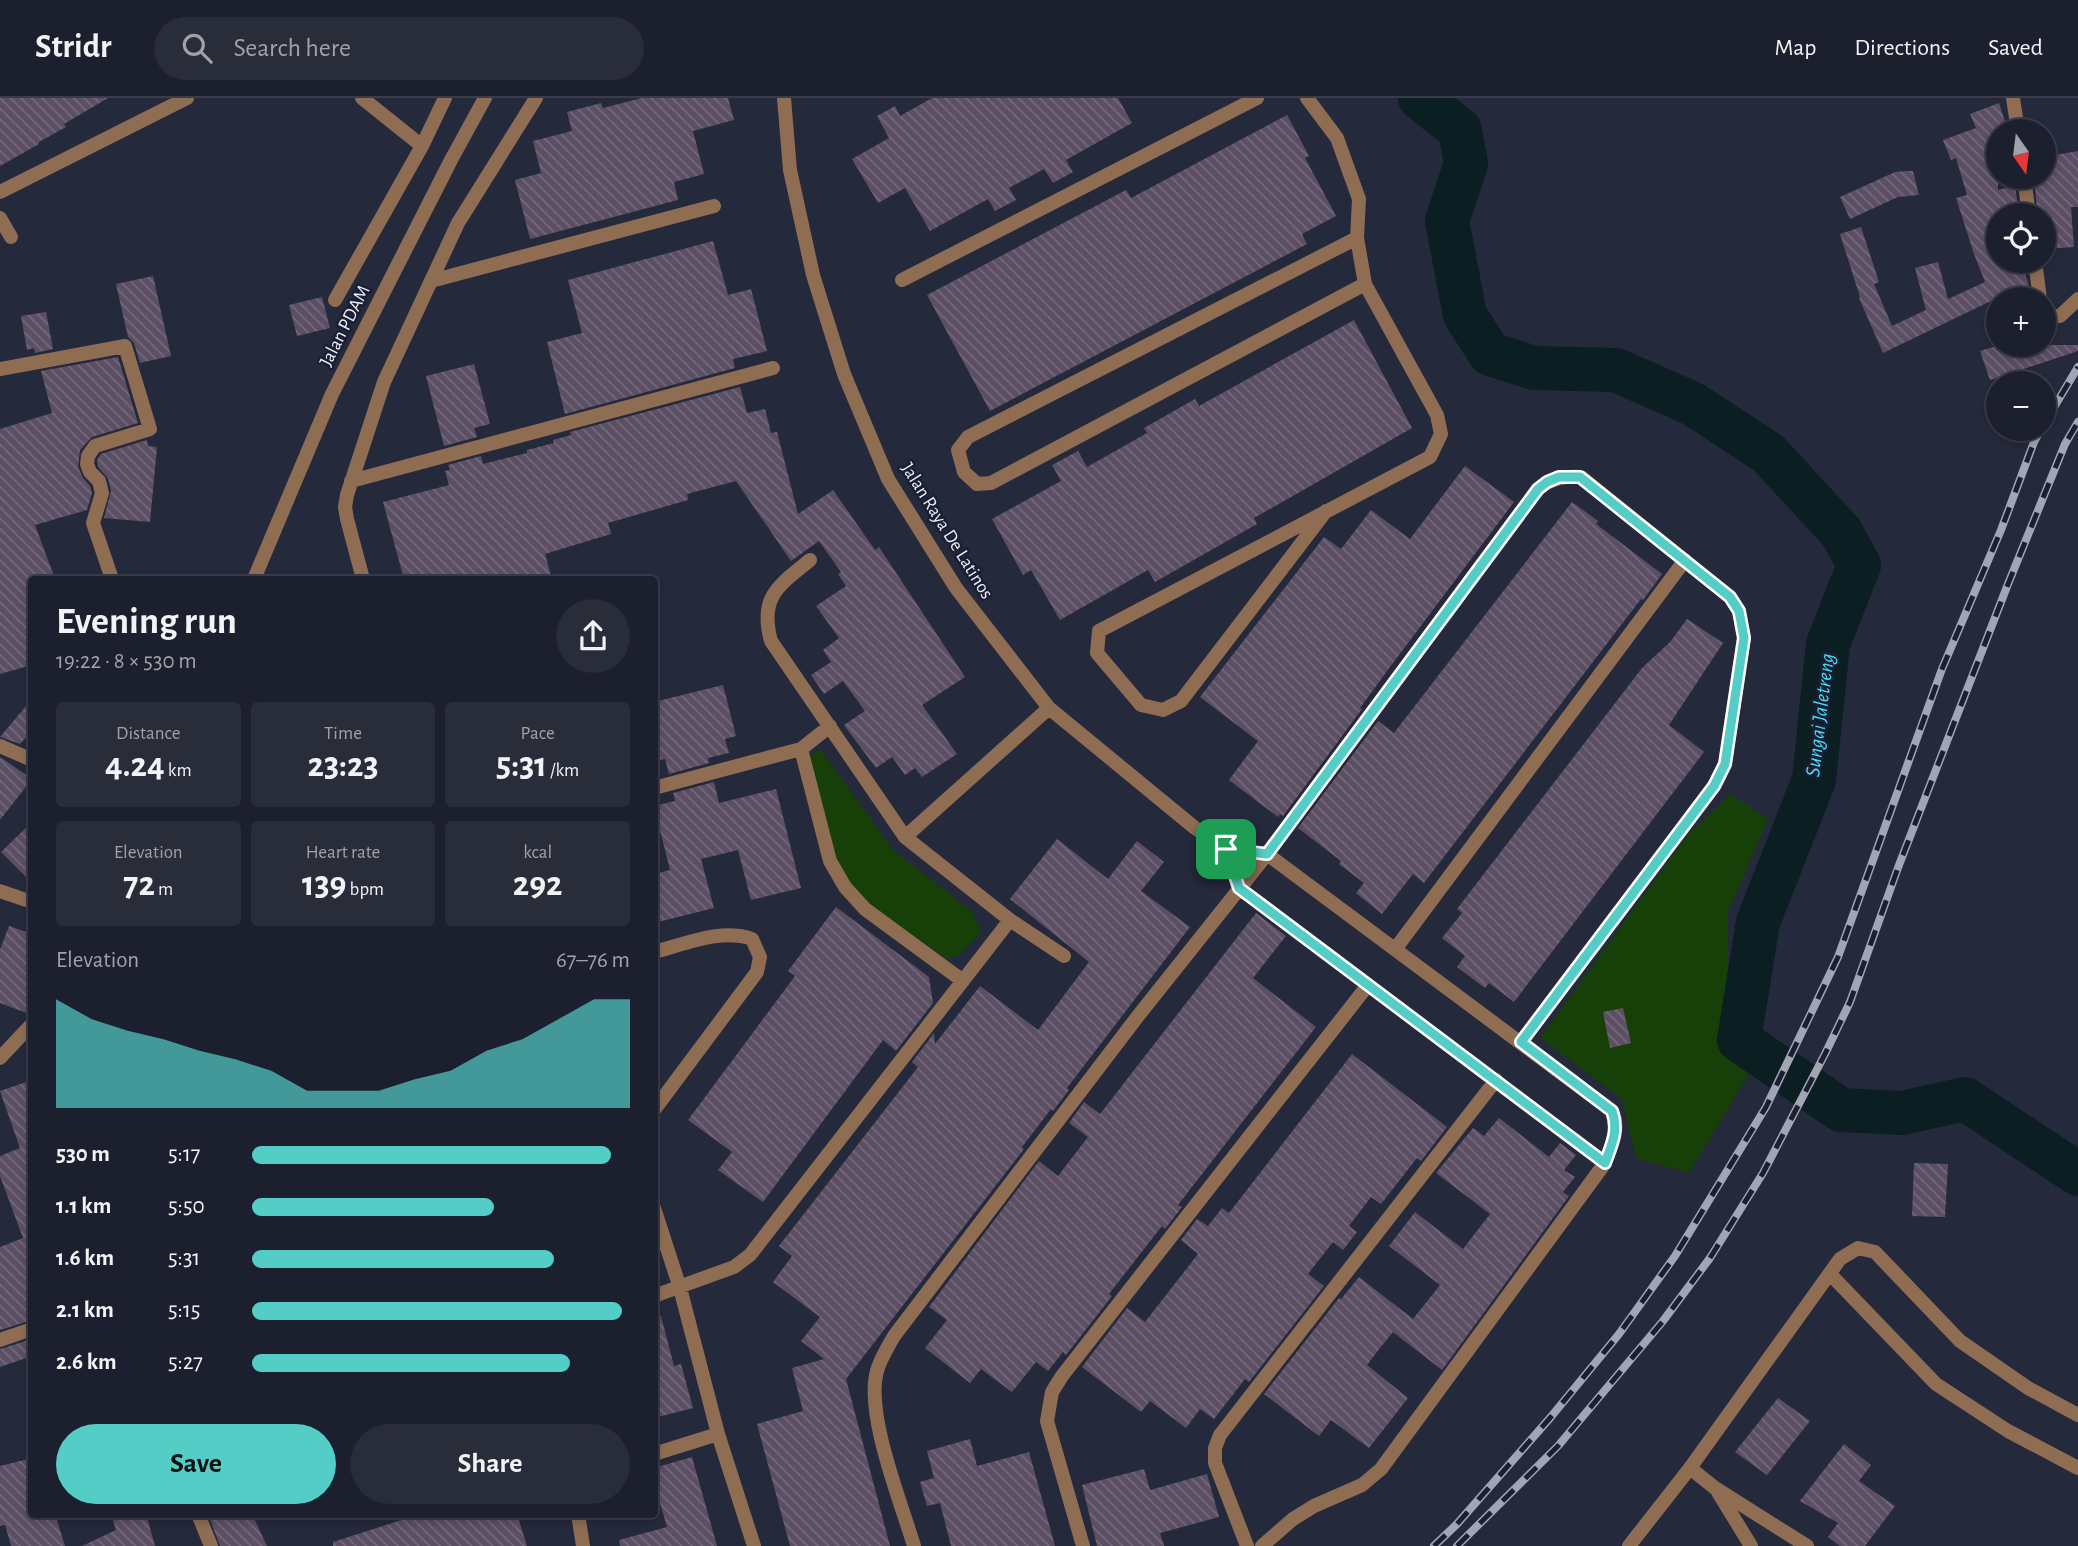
<!DOCTYPE html>
<html lang="en">
<head>
<meta charset="utf-8">
<style>
  :root { --surface:#1c1f2d; --page:#292c39; --text:#f1f3f6; --muted:#a0a2aa; --line:#3a3d49; --accent:#54cdc7 }
  body { margin:0; font-family:"Alegreya Sans",sans-serif; background:var(--page); color:var(--text); height:100vh; display:flex; flex-direction:column; font-size:26px; white-space:nowrap }
  * { box-sizing:border-box; margin:0 }
  p { font-size:23px; color:var(--muted) }
  .icon { flex:none; width:38px; height:38px; fill:none; stroke:currentColor; stroke-width:2; stroke-linecap:round; stroke-linejoin:round }
  .map { position:relative; flex:1; overflow:hidden }
  .details { position:absolute; left:28px; top:478px; width:630px; height:942px; display:flex; flex-direction:column; background:var(--surface); border-radius:7px; box-shadow:0 4px 10px #0003,0 0 0 2px var(--line) }
  .details>* { flex:none }
  .needle { width:46px; rotate:166deg }
  .buttons { position:absolute; left:1986px; top:21px; display:grid; gap:14px }
  .buttons a { display:grid; place-items:center; width:70px; height:70px; border-radius:50%; background:var(--surface); box-shadow:0 4px 10px #0003,0 0 0 2px var(--line); font-size:35px }
  .pin { position:absolute; display:grid; place-items:center; width:60px; height:60px; color:#fff; margin:-30px; border-radius:14px; box-shadow:0 4px 10px #0006 }
  .round { display:grid; place-items:center; flex:none; width:74px; height:74px; border-radius:37px; background:var(--page) }
  .head { display:flex; align-items:center; justify-content:space-between; height:119px; padding:0 28px }
  h1 { font-size:38px; font-weight:700; line-height:52px }
  .stats { display:grid; grid-template-columns:repeat(3,1fr); gap:10px; height:119px; padding:7px 28px }
  .stats div { display:grid; align-content:center; border-radius:7px; background:var(--page); text-align:center }
  .stats b { font-size:35px; font-weight:700 }
  .stats small { font-size:19px; font-weight:400 }
  .stats p { font-size:19px }
  .chart { height:196px; padding:14px 28px }
  .chart p { display:flex; justify-content:space-between }
  .chart svg { width:100%; height:126px; margin-top:7px; fill:var(--accent); opacity:.7 }
  .cta { display:flex; gap:14px; margin-top:auto; padding:14px 28px }
  .cta a { flex:1; height:80px; border-radius:42px; background:var(--accent); color:#111; font-size:28px; font-weight:700; line-height:80px; text-align:center }
  .cta a+a { background:var(--page); color:var(--text) }
  ul { padding:0 28px; list-style:none; font-size:23px }
  li { display:grid; grid-template-columns:112px 84px 1fr; align-items:center; height:52px }
  li i { height:18px; border-radius:9px; background:var(--accent) }
  header { display:flex; align-items:center; gap:42px; box-sizing:border-box; height:98px; padding:0 35px; background:var(--surface); border-bottom:2px solid var(--line) }
  header strong { font-size:33px }
  nav { display:flex; gap:38px; margin-inline-start:auto; font-size:24px }
  .search { width:490px; height:63px; background:var(--page); display:flex; align-items:center; gap:18px; box-sizing:border-box; padding:0 24px; border-radius:38px; color:var(--muted); font-size:26px }
  .map>svg:first-child { display:block }
</style>
</head>
<body>
<header>
<strong>Stridr</strong>
<div class="search"><svg class="icon" aria-label="search" viewBox="0 0 24 24"><circle cx="10" cy="10" r="6"/><path d="M15 15l6 6"/></svg>Search here</div>
<nav><a>Map</a><a>Directions</a><a>Saved</a></nav>
</header>
<div class="map">
<svg width="2078" height="1448" viewBox="0 0 2078 1448">
  <defs>
    <pattern id="building-back-hatch" width="6" height="6" patternUnits="userSpaceOnUse" patternTransform="scale(1.75)"><rect width="6" height="6" fill="#5c4f64"/><path d="M-1 5l2 2M0 0l6 6M5-1l2 2" fill="none" stroke="#74697b"/></pattern>
  </defs>
  <rect width="100%" height="100%" fill="#25293c"/>
  <!-- park -->
  <path fill="#174009" d="M 820,651 L 894,753 L 973,814 L 981,835 L 960,856 L 947,861 L 854,796 L 834,762 L 800,664 Z
    M 1730,696 L 1768,721 L 1727,816 L 1727,942 L 1750,974 L 1689,1075 L 1636,1060 L 1622,1001 L 1540,940 L 1687,738 Z"/>
  <g fill="none" stroke-linecap="round" stroke-linejoin="round">
    <!-- river -->
    <path stroke="#0b1e22" stroke-width="44" d="M 1420,0 L 1460,32 L 1466,66 L 1447,123 L 1465,217 L 1490,256 L 1534,270 L 1616,272 L 1693,306 L 1768,355 L 1841,434 L 1859,467 L 1828,546 L 1814,682 L 1758,824 L 1739,942 L 1841,1012 L 1902,1015 L 1965,1001 L 2078,1076"/>
  </g>
  <!-- building -->
  <path fill="url(#building-back-hatch)" d="M 0,0 L 108,0 L 64,26 L 66,29 L 39,44 L 39,46 L 0,68 Z
    M 642,0 L 728,0 L 734,22 L 693,33 L 704,76 L 674,84 L 678,102 L 530,141 L 515,82 L 541,75 L 533,43 L 572,33 L 567,14 L 601,5 L 603,10 Z
    M 932,0 L 1118,0 L 1132,25 L 1066,62 L 1073,74 L 1053,85 L 1044,71 L 1009,90 L 1016,102 L 995,113 L 988,101 L 930,133 L 905,90 L 878,105 L 852,61 L 889,40 L 877,18 L 895,8 L 900,18 Z
    M 1999,5 L 2008,33 L 1998,33 L 1998,92 L 2015,87 L 2019,117 L 1998,117 L 1998,163 L 2021,163 L 2029,188 L 1998,199 L 1998,214 L 1993,202 L 1883,255 L 1859,200 L 1860,199 L 1840,136 L 1861,129 L 1879,184 L 1874,186 L 1892,228 L 1926,212 L 1915,170 L 1938,164 L 1948,201 L 1985,184 L 1974,156 L 1956,100 L 1967,97 L 1956,60 L 1951,62 L 1943,42 L 1976,30 L 1970,16 Z
    M 1287,17 L 1309,58 L 1305,60 L 1336,118 L 1302,136 L 1307,146 L 990,313 L 927,197 L 1126,92 L 1131,100 Z
    M 2078,53 L 2078,109 L 2071,109 L 2074,149 L 2044,151 L 2044,117 L 2038,117 L 2034,82 L 2044,79 L 2044,59 Z
    M 1906,73 L 1913,73 L 1919,97 L 1898,99 L 1850,121 L 1840,99 L 1895,74 Z
    M 713,143 L 728,197 L 751,191 L 767,253 L 733,261 L 735,270 L 565,316 L 547,244 L 582,235 L 568,182 Z
    M 153,178 L 171,258 L 140,265 L 134,245 L 128,239 L 116,186 Z
    M 322,199 L 330,230 L 297,238 L 289,207 Z
    M 46,214 L 53,251 L 35,255 L 34,250 L 27,252 L 21,218 Z
    M 1354,222 L 1412,330 L 1254,420 L 1257,426 L 1155,484 L 1148,472 L 1060,522 L 1031,472 L 1023,477 L 992,421 L 1061,383 L 1052,367 L 1078,353 L 1087,369 L 1147,335 L 1144,330 L 1195,301 L 1199,308 Z
    M 2000,247 L 2078,247 L 2078,253 L 1990,282 L 1980,253 Z
    M 118,259 L 138,325 L 92,339 L 80,352 L 78,369 L 83,380 L 90,388 L 92,395 L 87,412 L 35,427 L 55,481 L 32,481 L 32,567 L 0,576 L 0,331 L 52,315 L 41,273 Z
    M 474,266 L 490,326 L 474,330 L 477,339 L 444,348 L 426,278 Z
    M 740,289 L 747,315 L 765,311 L 771,335 L 777,334 L 798,416 L 833,392 L 875,452 L 879,449 L 965,579 L 922,607 L 957,656 L 922,679 L 915,670 L 905,677 L 892,659 L 876,670 L 844,627 L 865,613 L 843,583 L 824,596 L 811,577 L 831,564 L 823,552 L 839,540 L 816,508 L 846,488 L 838,476 L 841,474 L 819,443 L 791,463 L 736,383 L 687,396 L 688,402 L 608,425 L 611,436 L 545,456 L 552,481 L 404,481 L 383,404 L 449,387 L 445,373 L 450,372 L 448,367 L 481,358 L 483,366 L 527,355 L 527,352 L 554,345 L 553,342 L 571,337 L 570,334 Z
    M 147,342 L 148,348 L 157,349 L 150,424 L 104,420 L 111,393 L 108,380 L 98,369 L 97,362 L 101,356 Z
    M 1465,368 L 1514,404 L 1390,569 L 1360,610 L 1362,611 L 1283,718 L 1280,716 L 1278,719 L 1229,682 L 1258,643 L 1200,599 L 1324,439 L 1341,451 L 1371,412 L 1410,441 Z
    M 1572,404 L 1598,423 L 1596,426 L 1662,476 L 1643,502 L 1641,501 L 1424,785 L 1413,776 L 1382,816 L 1356,795 L 1364,785 L 1339,766 L 1341,763 L 1298,730 L 1378,623 L 1394,635 Z
    M 1687,521 L 1723,545 L 1669,627 L 1704,654 L 1514,904 L 1489,885 L 1485,890 L 1457,869 L 1465,858 L 1442,840 L 1462,815 L 1457,811 L 1642,570 L 1671,543 Z
    M 723,587 L 736,638 L 725,641 L 729,655 L 708,660 L 709,665 L 669,676 L 665,661 L 654,663 L 654,604 Z
    M 32,601 L 32,633 L 20,646 L 0,639 Z
    M 0,659 L 32,681 L 0,722 Z
    M 714,684 L 719,705 L 776,691 L 801,790 L 751,802 L 738,752 L 701,761 L 714,810 L 654,825 L 654,776 L 670,772 L 654,708 L 675,703 L 673,695 Z
    M 32,724 L 32,785 L 1,754 Z
    M 1057,741 L 1108,781 L 1137,743 L 1164,764 L 1141,793 L 1190,829 L 1067,990 L 1069,992 L 1053,1013 L 1051,1011 L 1022,1049 L 1024,1051 L 846,1281 L 890,1448 L 790,1448 L 757,1326 L 803,1313 L 792,1270 L 824,1261 L 801,1243 L 820,1219 L 773,1184 L 792,1158 L 779,1148 L 918,969 L 912,964 L 934,935 L 935,946 L 980,888 L 1038,932 L 1089,864 L 1010,801 Z
    M 836,809 L 929,879 L 933,905 L 896,953 L 883,942 L 763,1104 L 718,1072 L 732,1054 L 688,1022 L 795,878 L 788,873 Z
    M 1256,815 L 1286,838 L 1253,880 L 1316,929 L 1178,1107 L 1182,1109 L 1165,1131 L 1162,1128 L 1109,1196 L 1112,1198 L 1066,1257 L 1063,1254 L 1048,1273 L 1036,1264 L 1012,1294 L 981,1271 L 970,1285 L 925,1250 L 947,1222 L 929,1209 L 1039,1063 L 1058,1078 L 1088,1039 L 1069,1025 L 1084,1004 L 1100,1016 Z
    M 9,828 L 32,836 L 32,917 L 0,905 L 0,852 Z
    M 1623,910 L 1631,945 L 1610,950 L 1603,914 Z
    M 1352,956 L 1447,1029 L 1421,1063 L 1417,1060 L 1381,1106 L 1371,1099 L 1349,1128 L 1357,1134 L 1343,1152 L 1333,1144 L 1308,1176 L 1324,1188 L 1249,1284 L 1245,1281 L 1214,1321 L 1200,1311 L 1186,1330 L 1150,1303 L 1141,1314 L 1082,1269 L 1127,1210 L 1145,1224 L 1198,1156 L 1181,1142 L 1197,1121 L 1208,1128 L 1222,1110 L 1229,1115 Z
    M 32,982 L 32,1222 L 0,1232 L 0,1149 L 23,1140 L 0,1078 L 0,1058 L 20,1050 L 0,993 Z
    M 1499,1020 L 1549,1059 L 1560,1045 L 1576,1057 L 1564,1072 L 1575,1079 L 1563,1094 L 1569,1098 L 1442,1272 L 1393,1234 L 1380,1250 L 1367,1267 L 1408,1300 L 1369,1350 L 1331,1322 L 1319,1338 L 1264,1296 L 1339,1200 L 1341,1201 L 1359,1179 L 1413,1221 L 1440,1187 L 1389,1148 L 1415,1114 L 1463,1151 L 1490,1116 L 1436,1075 L 1473,1030 L 1484,1038 Z
    M 1914,1065 L 1948,1066 L 1945,1119 L 1912,1118 Z
    M 654,1218 L 661,1218 L 674,1268 L 681,1266 L 693,1310 L 654,1320 Z
    M 32,1241 L 32,1258 L 0,1269 L 0,1251 Z
    M 1778,1300 L 1810,1323 L 1767,1377 L 1735,1354 Z
    M 970,1341 L 977,1368 L 1029,1354 L 1055,1448 L 951,1448 L 940,1405 L 927,1408 L 920,1384 L 934,1380 L 927,1353 Z
    M 1844,1346 L 1871,1367 L 1859,1383 L 1895,1408 L 1865,1448 L 1840,1448 L 1828,1439 L 1838,1425 L 1800,1403 Z
    M 692,1359 L 717,1448 L 620,1448 L 619,1442 L 667,1429 L 654,1384 L 654,1370 Z
    M 32,1360 L 32,1416 L 55,1416 L 65,1448 L 11,1448 L 5,1427 L 0,1428 L 0,1368 Z
    M 1144,1371 L 1150,1392 L 1207,1376 L 1219,1419 L 1160,1435 L 1164,1448 L 1097,1448 L 1082,1387 Z
    M 111,1416 L 146,1416 L 155,1448 L 82,1448 L 116,1432 Z
    M 208,1416 L 252,1416 L 267,1448 L 220,1448 Z
    M 420,1416 L 517,1416 L 527,1448 L 333,1448 L 333,1444 Z"/>
  <g fill="none" stroke-linecap="round" stroke-linejoin="round">
    <!-- minor -->
    <path stroke="#8f6d53" stroke-width="14" d="M 362,0 L 422,48
      M 784,0 L 790,72 L 813,177 L 844,276 L 888,381 L 956,490 L 1049,610 L 1195,730 L 1226,751 L 1267,756 L 1612,1013 C 1620,1032 1612,1046 1605,1065 L 1381,1371 L 1362,1387 L 1314,1408 L 1293,1421 L 1262,1448
      M 1307,0 L 1337,40 L 1359,101 L 1357,140 L 1365,186 L 1437,317 L 1441,336 L 1430,359 L 1099,533 L 1097,555 L 1141,607 L 1163,612 L 1181,603 L 1326,413
      M 2013,0 L 2018,33
      M 2024,79 L 2029,117
      M 0,94 L 187,0
      M 0,120 L 11,139
      M 1357,140 L 968,339 L 958,352 L 964,374 L 977,386 L 991,385 L 1365,186
      M 2035,163 L 2040,201
      M 902,182 L 1257,0
      M 431,183 L 714,108
      M 335,202 L 422,48 L 445,0
      M 2044,216 L 2045,219 L 2060,218 L 2078,201
      M 0,271 L 125,248 L 150,331 L 95,348 L 88,358 L 87,366 L 90,374 L 99,383 L 102,395 L 93,425 L 112,481
      M 351,383 L 773,270
      M 810,462 C 778,488 759,499 771,543 L 905,739 L 1010,822 L 1064,858
      M 254,481 L 332,296 L 451,62 L 485,0
      M 363,481 L 347,421 L 345,409 L 347,397 L 384,284 L 458,125 L 536,0
      M 0,648 L 32,662
      M 801,651 L 830,763 L 845,789 L 865,811 L 963,883
      M 654,690 L 801,651 L 830,628
      M 905,739 L 1049,610
      M 1226,751 L 1239,790 L 1605,1065
      M 0,793 L 32,804
      M 1396,850 L 1685,462
      M 654,854 C 686,846 721,830 752,841 L 760,859 L 757,874 L 654,1012
      M 0,960 L 32,926
      M 654,1110 L 680,1190 L 718,1336 L 754,1448
      M 1831,1177 L 1936,1286 L 2008,1333 L 2078,1370
      M 654,1198 L 734,1169 L 750,1157 L 1010,822
      M 0,1242 L 32,1231
      M 654,1356 L 718,1336
      M 1690,1370 L 1715,1390 L 1807,1448
      M 1718,1394 L 1751,1448
      M 198,1416 L 211,1448
      M 578,1416 L 583,1448
      M 914,1448 C 901,1404 865,1316 877,1273 C 880,1261 888,1249 894,1238 L 1138,918 L 1267,756 L 1538,391 C 1552,380 1564,378 1581,379 L 1730,499 L 1739,513 L 1744,540 L 1725,666 L 1714,688 L 1521,944
      M 1083,1448 L 1047,1323 L 1052,1294 L 1062,1278 L 1368,887
      M 1247,1448 L 1215,1365 L 1215,1350 L 1220,1337 L 1496,982
      M 1629,1448 L 1690,1370 L 1840,1161 L 1858,1150 L 1875,1154 L 1960,1243 L 2028,1290 L 2078,1317"/>
    <defs>
      <path id="rail" d="M 2044,326 L 2078,269
        M 1434,1448 L 1457,1426 L 1550,1320 L 1619,1236 L 1675,1158 L 1766,1009 L 1838,859 L 1942,571 L 2001,432 L 2034,344 L 2041,331
        M 1457,1448 L 1558,1348 L 1663,1223 L 1710,1160 L 1763,1075 L 1825,956 L 1850,904 L 1899,767 L 2008,486 L 2065,346 L 2078,324"/>
    </defs>
    <!-- rail casing -->
    <use href="#rail" stroke="#a1a5b4" stroke-width="8"/>
    <!-- rail -->
    <use href="#rail" stroke="#1c1f32" stroke-width="5" stroke-dasharray="16" stroke-linecap="butt"/>
  </g>
  <g fill="none" stroke-linecap="round" stroke-linejoin="round">
    <defs>
      <path id="route" d="M 1559,379 L 1580,379 L 1730,499 L 1739,513 L 1744,540 L 1725,666 L 1714,688 L 1521,944 L 1612,1013 C 1619,1032 1612,1046 1605,1065 L 1239,790 L 1226,751 L 1267,756 L 1538,391 L 1547,384 Z"/>
    </defs>
    <!-- route casing -->
    <use href="#route" stroke="#fff" stroke-width="14"/>
    <!-- route -->
    <use href="#route" stroke="#54cdc7" stroke-width="9"/>
  </g>
  <g text-anchor="middle" dominant-baseline="central" stroke-width="5" stroke-linejoin="round" paint-order="stroke">
    <!-- street labels -->
    <g font-size="19" fill="#eceffc" stroke="#1c1f32">
      <text transform="translate(345 228) rotate(-63)">Jalan PDAM</text>
      <text transform="translate(947 433) rotate(58)">Jalan Raya De Latinos</text>
    </g>
    <!-- water labels -->
    <g font-size="21" font-style="italic" fill="#49dff9" stroke="#1c1f32">
      <text transform="translate(1820 617) rotate(-83)">Sungai Jaletreng</text>
    </g>
  </g>
</svg>
<div class="buttons">
<a><svg class="needle" viewBox="-14 -14 28 28"><path d="M0-13l5 13h-10z" fill="#e53935"/><path d="M0 13l5-13h-10z" fill="#a0a2aa"/></svg></a>
<a><svg class="icon" aria-label="locate" viewBox="0 0 24 24"><circle cx="12" cy="12" r="6"/><path d="M12 2v4M12 18v4M2 12h4M18 12h4"/></svg></a>
<a>+</a>
<a>−</a>
</div>
<div class="pin" style="left:1226px;top:751px;background:#1e9e55"><svg class="icon" aria-label="arrive" viewBox="0 0 24 24"><path d="M6 21V4h12l-3 4 3 4H6"/></svg></div>
<section class="details">
<div class="head"><div><h1>Evening run</h1><p>19:22 · 8 × 530 m</p></div><a class="round"><svg class="icon" aria-label="share" viewBox="0 0 24 24"><path d="M12 15V3M7 8l5-5 5 5M5 13v7h14v-7"/></svg></a></div>
<div class="stats">
<div><p>Distance</p><b>4.24<small> km</small></b></div>
<div><p>Time</p><b>23:23</b></div>
<div><p>Pace</p><b>5:31<small> /km</small></b></div>
</div>
<div class="stats">
<div><p>Elevation</p><b>72<small> m</small></b></div>
<div><p>Heart rate</p><b>139<small> bpm</small></b></div>
<div><p>kcal</p><b>292</b></div>
</div>
<div class="chart"><p><span>Elevation</span>67–76 m</p>
<svg viewBox="0 0 160 44" preserveAspectRatio="none"><path d="M0 44V6L10 13L20 17L30 20L40 24L50 27L60 31L70 38L80 38L90 38L100 34L110 31L120 24L130 20L140 13L150 6L160 6V44z"/></svg>
</div>
<ul>
<li><b>530 m</b>5:17<i style="width:95%"></i></li>
<li><b>1.1 km</b>5:50<i style="width:64%"></i></li>
<li><b>1.6 km</b>5:31<i style="width:80%"></i></li>
<li><b>2.1 km</b>5:15<i style="width:98%"></i></li>
<li><b>2.6 km</b>5:27<i style="width:84%"></i></li>
</ul>
<div class="cta"><a>Save</a><a>Share</a></div>
</section>
</div>
</body>
</html>
